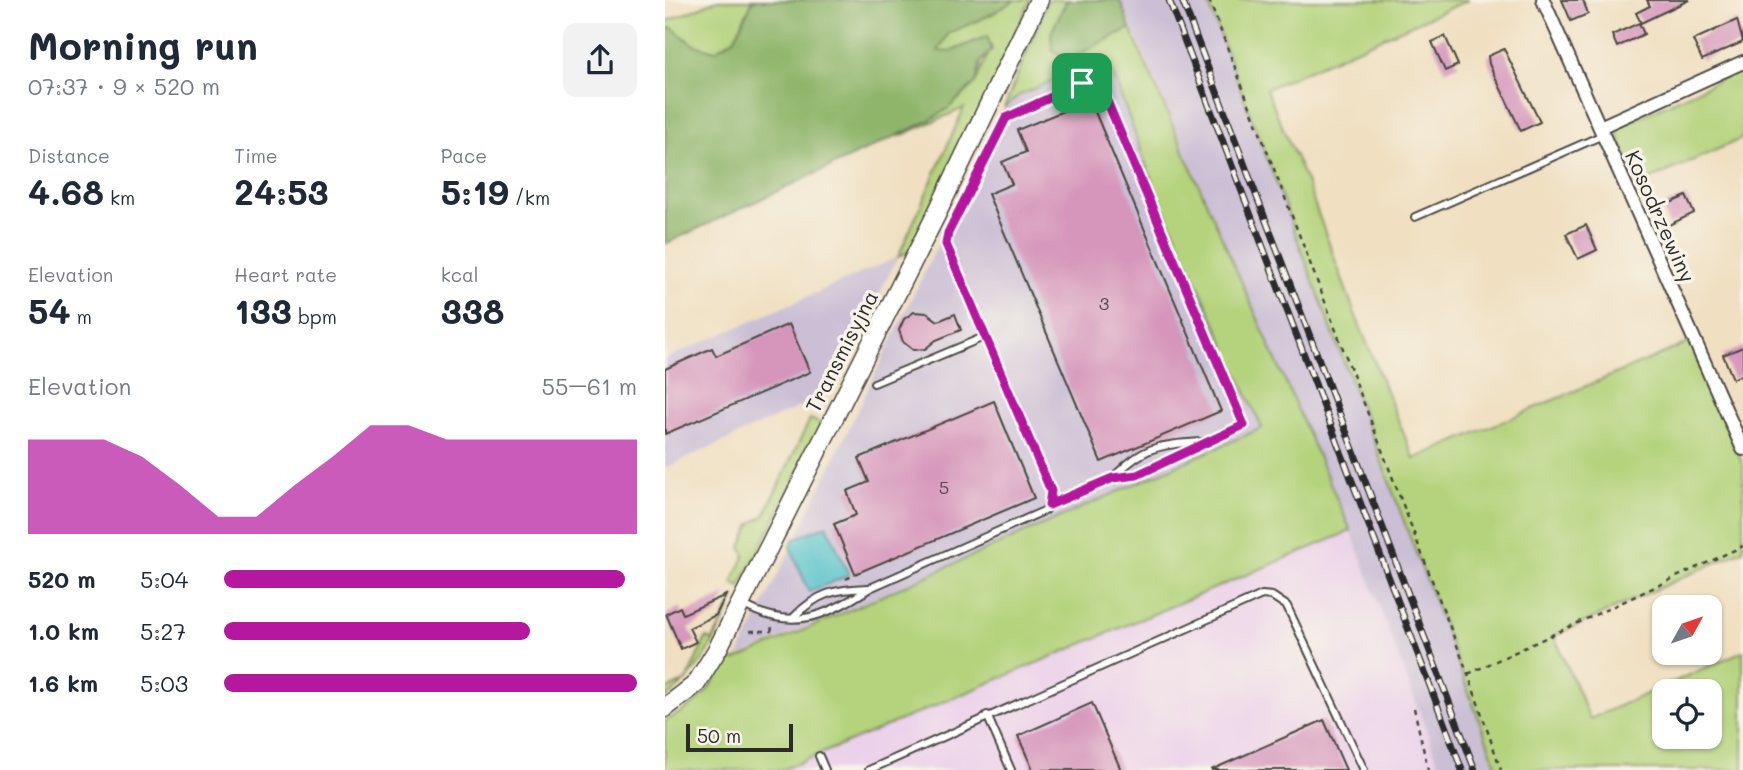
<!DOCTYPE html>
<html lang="en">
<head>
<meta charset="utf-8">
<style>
  :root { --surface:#fff; --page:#f2f2f3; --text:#1f2937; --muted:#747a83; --accent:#b5179e }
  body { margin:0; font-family:Mali,sans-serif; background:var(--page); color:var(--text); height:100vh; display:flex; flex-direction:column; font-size:26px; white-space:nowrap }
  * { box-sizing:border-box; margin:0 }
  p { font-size:23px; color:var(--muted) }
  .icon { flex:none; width:38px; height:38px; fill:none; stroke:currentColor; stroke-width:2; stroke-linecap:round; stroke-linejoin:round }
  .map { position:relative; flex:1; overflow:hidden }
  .sheet { display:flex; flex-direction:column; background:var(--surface); width:665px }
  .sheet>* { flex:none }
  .needle { width:46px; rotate:50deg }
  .fabs { position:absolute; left:987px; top:595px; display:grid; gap:14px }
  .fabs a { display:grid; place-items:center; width:70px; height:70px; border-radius:14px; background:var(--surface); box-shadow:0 2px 5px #0004; font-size:35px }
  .scale { position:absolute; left:21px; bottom:18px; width:107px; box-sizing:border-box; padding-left:7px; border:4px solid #2b2b2b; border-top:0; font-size:19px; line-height:24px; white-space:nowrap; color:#2b2b2b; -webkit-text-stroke:5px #f7f3e8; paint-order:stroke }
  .pin { position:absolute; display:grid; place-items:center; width:60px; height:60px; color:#fff; margin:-30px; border-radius:14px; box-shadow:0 4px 10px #0006 }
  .round { display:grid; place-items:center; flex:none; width:74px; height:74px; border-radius:14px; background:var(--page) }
  .overview { display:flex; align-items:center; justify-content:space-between; height:119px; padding:0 28px }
  h1 { font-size:38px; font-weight:800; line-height:52px }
  .stats { display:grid; grid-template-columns:repeat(3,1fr); gap:10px; height:119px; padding:7px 28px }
  .stats div { display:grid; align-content:center }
  .stats b { font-size:35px; font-weight:800 }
  .stats small { font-size:19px; font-weight:400 }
  .stats p { font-size:19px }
  .chart { height:196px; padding:14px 28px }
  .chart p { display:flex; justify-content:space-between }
  .chart svg { width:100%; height:126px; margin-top:7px; fill:var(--accent); opacity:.7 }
  ul { padding:0 28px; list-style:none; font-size:23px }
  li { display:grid; grid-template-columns:112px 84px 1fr; align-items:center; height:52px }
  li i { height:18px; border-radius:9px; background:var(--accent) }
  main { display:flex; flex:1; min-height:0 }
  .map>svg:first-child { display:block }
</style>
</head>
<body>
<main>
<section class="sheet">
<div class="overview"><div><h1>Morning run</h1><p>07:37 · 9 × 520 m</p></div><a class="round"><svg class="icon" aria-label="share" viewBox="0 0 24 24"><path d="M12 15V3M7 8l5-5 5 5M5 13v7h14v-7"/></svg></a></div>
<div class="stats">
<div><p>Distance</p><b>4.68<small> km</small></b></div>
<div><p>Time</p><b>24:53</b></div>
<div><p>Pace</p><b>5:19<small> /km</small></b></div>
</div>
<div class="stats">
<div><p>Elevation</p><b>54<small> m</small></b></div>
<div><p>Heart rate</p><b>133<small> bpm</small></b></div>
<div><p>kcal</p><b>338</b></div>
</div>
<div class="chart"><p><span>Elevation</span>55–61 m</p>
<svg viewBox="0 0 160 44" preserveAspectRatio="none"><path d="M0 44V11L10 11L20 11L30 17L40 27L50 38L60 38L70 27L80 17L90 6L100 6L110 11L120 11L130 11L140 11L150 11L160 11V44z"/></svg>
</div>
<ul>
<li><b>520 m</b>5:04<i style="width:97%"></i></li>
<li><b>1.0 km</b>5:27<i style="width:74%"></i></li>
<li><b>1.6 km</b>5:03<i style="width:100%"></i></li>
</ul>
</section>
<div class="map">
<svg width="1078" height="770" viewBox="0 0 1078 770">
  <rect width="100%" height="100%" fill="#f7f3e8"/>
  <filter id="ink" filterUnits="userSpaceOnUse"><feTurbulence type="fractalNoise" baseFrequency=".0143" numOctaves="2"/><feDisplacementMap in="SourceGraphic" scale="14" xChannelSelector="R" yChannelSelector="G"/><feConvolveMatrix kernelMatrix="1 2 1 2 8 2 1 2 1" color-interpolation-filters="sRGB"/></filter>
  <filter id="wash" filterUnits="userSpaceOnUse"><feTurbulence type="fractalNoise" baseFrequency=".00686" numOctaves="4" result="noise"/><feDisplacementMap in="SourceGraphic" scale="28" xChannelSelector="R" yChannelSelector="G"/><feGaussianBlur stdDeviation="1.57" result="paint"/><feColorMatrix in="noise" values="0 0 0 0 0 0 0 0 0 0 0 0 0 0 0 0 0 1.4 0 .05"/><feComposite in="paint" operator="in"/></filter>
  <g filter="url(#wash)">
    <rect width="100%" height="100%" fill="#f0dfc0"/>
    <!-- built -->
    <path fill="#ecd1ea" d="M 686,531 L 776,770 L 117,770 L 143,759 Z"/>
    <!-- industrial -->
    <path fill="#cbbfd5" d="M 455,0 L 542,0 L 832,770 L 776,770 L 686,531 Z
      M 425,65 L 447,72 L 490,188 L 597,428 L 73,657 L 339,108 L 354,95 Z
      M 233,257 L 163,394 L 0,468 L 0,359 Z"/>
    <!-- green -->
    <path fill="#b4d37b" stroke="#707f53" stroke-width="2" fill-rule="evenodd" d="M 52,0 L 88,0 L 70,38 L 50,51 L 29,45 L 7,28 L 0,28 L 0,22 Z
      M 350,0 L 365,0 L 322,98 L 244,251 L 233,257 L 299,108 L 233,137 C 257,124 294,104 310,83 C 316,74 318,61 327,49 L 322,36 L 285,52 L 272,52 L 283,33 L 325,15 Z
      M 383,0 L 402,0 L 386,33 L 404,59 L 465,28 L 686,531 L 117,770 L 0,770 L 0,721 C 35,703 45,693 62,657 L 69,661 L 597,428 L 490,188 L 447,72 L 425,65 L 354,95 L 339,108 Z
      M 542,0 L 803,0 L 601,89 L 641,181 L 690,314 L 749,459 L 1025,342 L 1078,465 L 1078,550 L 889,636 L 925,719 L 1078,651 L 1078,770 L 833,770 ZM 999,691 L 1045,691 L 1045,737 L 999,737 Z
      M 1078,69 L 1078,138 L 973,185 L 951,128 Z
      M 145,419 L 158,424 L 75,587 L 67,583 L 80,555 L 76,547 L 86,524 L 99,516 Z
      M 70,596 C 49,642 40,667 0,699 L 0,690 L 21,681 L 41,638 L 48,640 Z"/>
    <!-- forest -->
    <path fill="#8fb56b" stroke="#5d704b" stroke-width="2" d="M 88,0 L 350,0 L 325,15 L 284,33 L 273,51 L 285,52 L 322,36 L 327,49 L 316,62 L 311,82 L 285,107 L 265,120 L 0,244 L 0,28 L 7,28 L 29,45 L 50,51 L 70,38 Z
      M 402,0 L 455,0 L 465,28 L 404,59 L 387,50 L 386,33 Z"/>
    <!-- water -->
    <path fill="#54c2cb" stroke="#40767b" stroke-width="2" d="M 162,525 L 184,575 L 144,592 L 125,547 L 129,539 Z"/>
    <g id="blocks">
      <!-- building -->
      <path fill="#d696bb" d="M 897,0 L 918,0 L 923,14 L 906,21 Z
        M 982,0 L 1024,0 L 976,23 L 971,13 L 985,6 Z
        M 1072,20 L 1078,42 L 1037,60 L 1028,40 Z
        M 974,23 L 979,34 L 952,47 L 947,35 Z
        M 780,36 L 793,65 L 780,71 L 767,42 Z
        M 839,49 L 875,122 L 856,131 L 824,64 L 823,56 Z
        M 425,100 L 556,411 L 436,462 L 323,194 L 347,184 L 337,162 L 361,152 L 352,130 Z
        M 1021,196 L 1029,213 L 1004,225 L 996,207 Z
        M 921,225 L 932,250 L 913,259 L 901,234 Z
        M 249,312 L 262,313 L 273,321 L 290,314 L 296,330 L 271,340 L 260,349 L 248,350 L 238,342 L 234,330 L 239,319 Z
        M 124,324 L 145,372 L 0,434 L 0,369 L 47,348 L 51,356 Z
        M 1078,347 L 1078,374 L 1068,379 L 1058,355 Z
        M 329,401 L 369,498 L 190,574 L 169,524 L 191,515 L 182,491 L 204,482 L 194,458 Z
        M 61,595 L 51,615 L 24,628 L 31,642 L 16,649 L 1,614 L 15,607 L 18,614 Z
        M 427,703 L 456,770 L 368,770 L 353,736 Z
        M 659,720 L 681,770 L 546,770 L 641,728 Z"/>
    </g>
  </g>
  <g filter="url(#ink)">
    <use href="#blocks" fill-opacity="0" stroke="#494641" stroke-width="2"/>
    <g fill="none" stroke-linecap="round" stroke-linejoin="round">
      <defs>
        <path id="lane" d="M 750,217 L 938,135
          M 209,383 L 319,337
          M 448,478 C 478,446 493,445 536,442
          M 77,604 C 126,632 161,617 205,588 L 381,510 L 386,491 L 281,245 L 283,233 L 341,118 L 417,83 C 427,82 434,85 439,94 L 579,425 L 472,475 L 448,478 L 385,505
          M 129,617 C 152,593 170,589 203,588
          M 322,715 L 346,770
          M 154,756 L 160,770
          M 204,770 L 597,595 L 607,596 L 622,606 L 699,770"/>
        <path id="street" d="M 878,0 L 1078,449
          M 935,127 L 1078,62"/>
        <path id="secondary" d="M 0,708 L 31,684 L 52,650 L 271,215 L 374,0"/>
      </defs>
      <!-- lane casing -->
      <use href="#lane" stroke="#494641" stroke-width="10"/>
      <!-- street casing -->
      <use href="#street" stroke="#494641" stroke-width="16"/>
      <!-- secondary casing -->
      <use href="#secondary" stroke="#494641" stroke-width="21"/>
      <!-- path -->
      <path stroke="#494641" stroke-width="2.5" stroke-dasharray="5 5" stroke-linecap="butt" d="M 544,0 L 803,674 L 836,770
        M 181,579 L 187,576
        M 85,631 L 106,631 L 107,627
        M 803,674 L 1078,546
        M 749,708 L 763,770"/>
      <!-- lane -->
      <use href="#lane" stroke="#fff" stroke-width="6"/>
      <!-- street -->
      <use href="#street" stroke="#fff" stroke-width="12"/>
      <!-- secondary -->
      <use href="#secondary" stroke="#fff" stroke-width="18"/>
      <defs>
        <path id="rail" d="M 504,0 L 797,770
          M 517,0 L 810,770"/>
      </defs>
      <!-- rail casing -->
      <use href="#rail" stroke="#2b2b2b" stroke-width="7"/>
      <!-- rail -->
      <use href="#rail" stroke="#f7f3e8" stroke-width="4.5" stroke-dasharray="13" stroke-linecap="butt"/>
    </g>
  </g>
  <g fill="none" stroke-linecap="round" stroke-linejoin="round" filter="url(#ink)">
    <defs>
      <path id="route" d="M 417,83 L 430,84 L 439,94 L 579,425 L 472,475 L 448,478 L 384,505 L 386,491 L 281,244 L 283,233 L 341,118 Z"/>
    </defs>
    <!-- route casing -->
    <use href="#route" stroke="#fff" stroke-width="14"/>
    <!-- route -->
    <use href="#route" stroke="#b5179e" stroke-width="9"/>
  </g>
  <g text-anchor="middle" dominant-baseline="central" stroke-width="7" stroke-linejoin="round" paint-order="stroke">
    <!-- number labels -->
    <g font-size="18" fill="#56464f">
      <text x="439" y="303">3</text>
      <text x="279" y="487">5</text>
    </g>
    <!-- street labels -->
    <g font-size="21" fill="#2b2b2b" stroke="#f7f3e8">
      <text transform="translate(996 216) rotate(66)">Kosodrzewiny</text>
      <text transform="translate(176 351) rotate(-63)">Transmisyjna</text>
    </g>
  </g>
</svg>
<div class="fabs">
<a><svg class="needle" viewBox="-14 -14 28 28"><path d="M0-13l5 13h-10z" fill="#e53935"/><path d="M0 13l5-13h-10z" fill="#747a83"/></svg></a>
<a><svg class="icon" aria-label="locate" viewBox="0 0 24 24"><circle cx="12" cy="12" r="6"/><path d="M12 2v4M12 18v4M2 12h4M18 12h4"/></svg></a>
</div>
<div class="scale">50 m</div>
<div class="pin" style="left:417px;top:83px;background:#1e9e55"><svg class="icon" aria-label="arrive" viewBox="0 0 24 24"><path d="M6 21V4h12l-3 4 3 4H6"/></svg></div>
</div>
</main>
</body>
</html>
